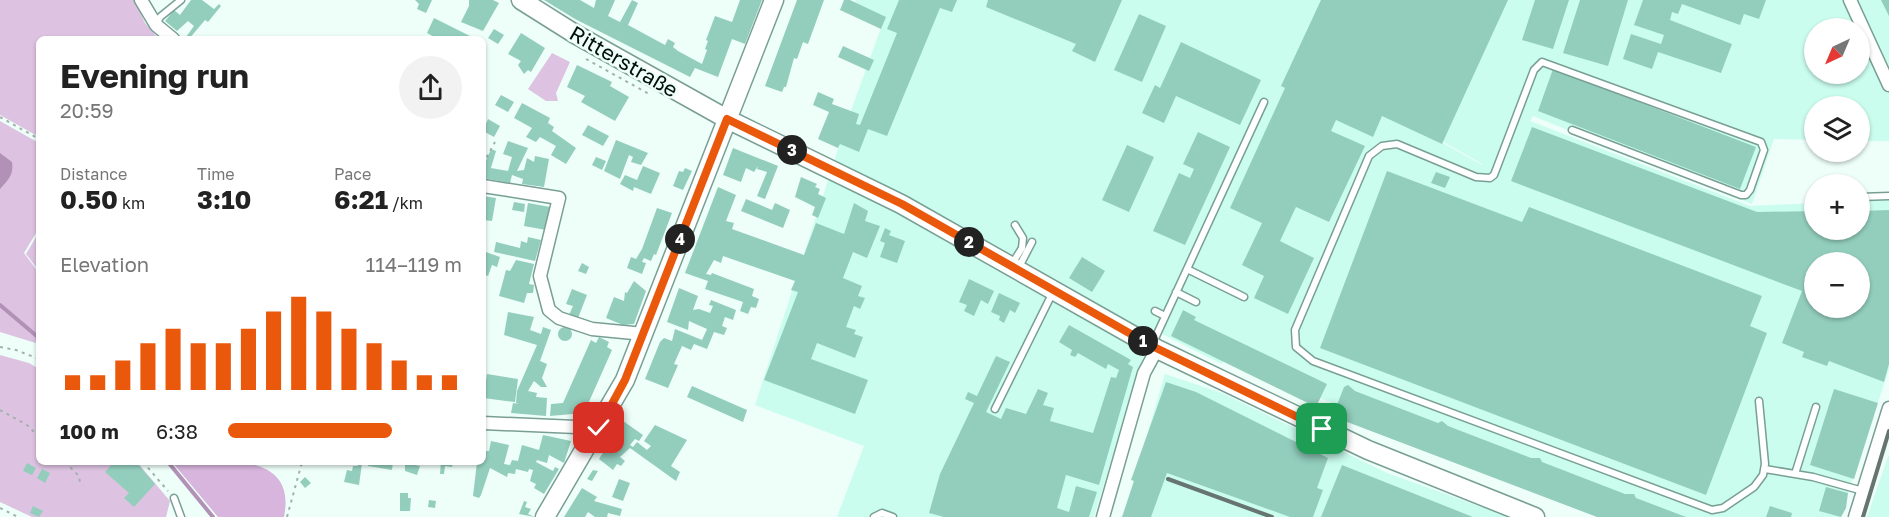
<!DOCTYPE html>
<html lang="en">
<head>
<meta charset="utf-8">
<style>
  :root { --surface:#fff; --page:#f2f2f2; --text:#222; --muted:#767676; --accent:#ea580c }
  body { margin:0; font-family:"Golos Text",sans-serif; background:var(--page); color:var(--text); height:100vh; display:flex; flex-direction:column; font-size:22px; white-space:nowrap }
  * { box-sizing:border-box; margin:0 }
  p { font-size:20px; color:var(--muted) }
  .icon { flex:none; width:33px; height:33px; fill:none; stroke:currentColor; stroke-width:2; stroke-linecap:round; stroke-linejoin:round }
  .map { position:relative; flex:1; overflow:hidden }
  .side { position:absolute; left:36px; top:36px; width:450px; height:429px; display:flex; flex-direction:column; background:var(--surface); border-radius:9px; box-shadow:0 2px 4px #0004 }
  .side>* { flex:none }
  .needle { width:39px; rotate:224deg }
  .controls { position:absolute; left:1804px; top:18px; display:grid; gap:12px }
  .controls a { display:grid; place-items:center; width:66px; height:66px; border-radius:50%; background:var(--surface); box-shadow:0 2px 4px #0004; font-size:30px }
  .pin { position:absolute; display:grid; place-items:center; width:51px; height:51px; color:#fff; margin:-26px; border-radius:12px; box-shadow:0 3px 9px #0006 }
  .km { position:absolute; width:30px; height:30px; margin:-15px; border-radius:50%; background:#222; color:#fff; font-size:16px; line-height:30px; text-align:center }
  .round { display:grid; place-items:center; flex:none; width:63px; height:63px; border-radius:32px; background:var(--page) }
  .head { display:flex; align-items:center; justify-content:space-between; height:102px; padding:0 24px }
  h1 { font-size:33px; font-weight:700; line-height:45px }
  .stats { display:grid; grid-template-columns:repeat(3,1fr); gap:9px; height:102px; padding:6px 24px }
  .stats div { display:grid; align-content:center }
  .stats b { font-size:26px; font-weight:700 }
  .stats small { font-size:16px; font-weight:400 }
  .stats p { font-size:16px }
  .chart { height:168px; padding:12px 24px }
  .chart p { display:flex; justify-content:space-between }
  .chart svg { width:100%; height:108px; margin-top:6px; stroke:var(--accent); stroke-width:6 }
  ul { padding:0 24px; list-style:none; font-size:20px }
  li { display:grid; grid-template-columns:96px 72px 1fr; align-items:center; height:45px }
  li i { height:15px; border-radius:8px; background:var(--accent) }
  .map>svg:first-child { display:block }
</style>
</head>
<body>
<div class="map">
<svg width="1889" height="517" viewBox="0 0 1889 517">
  <rect width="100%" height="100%" fill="#eefef9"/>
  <!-- built -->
  <path fill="#cafdee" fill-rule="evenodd" d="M 856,0 L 1889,0 L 1889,141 L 1860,141 L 1860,106 L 1815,106 L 1815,140 L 1774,139 L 1752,204 L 1533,116 L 1530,121 L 1750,206 L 1815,203 L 1815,230 L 1860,230 L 1860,201 L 1889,200 L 1889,369 L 1840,517 L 1619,517 L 1419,442 L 1226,356 L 1222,364 L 1152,329 L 1094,517 L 837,517 L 864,446 L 755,405 L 848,119 L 885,17 L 855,3 ZM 1815,28 L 1860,28 L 1860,74 L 1815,74 ZM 1348,87 L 1482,164 L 1482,165 L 1348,90 ZM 1815,262 L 1860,262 L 1860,308 L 1815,308 Z
    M 1165,374 L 1222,393 L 1387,473 L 1510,517 L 1123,517 Z
    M 1889,454 L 1889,517 L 1867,517 Z"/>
  <!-- green -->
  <path fill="#ddc3e1" d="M 0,0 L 134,0 L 145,23 L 159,39 L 39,39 L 39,137 L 0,115 Z
    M 552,53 L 570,62 L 556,93 L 558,101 L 546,101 L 528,89 Z
    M 0,121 L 39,143 L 39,228 L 24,253 L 39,273 L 39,344 L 0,332 Z
    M 39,232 L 39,271 L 26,254 Z
    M 0,355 L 29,363 L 39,369 L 39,462 L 137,462 L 170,501 L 166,517 L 32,517 L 0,502 Z"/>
  <!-- forest -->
  <path fill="#d7b5dc" d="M 172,462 C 216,462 298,448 284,517 L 218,517 Z"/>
  <!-- water -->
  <path fill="#b191b6" d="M 0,153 L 12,162 C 14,175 8,180 0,189 Z"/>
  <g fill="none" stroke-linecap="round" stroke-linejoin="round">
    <!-- stream -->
    <path stroke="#b191b6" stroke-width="4" d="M 0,305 L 39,338
      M 168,462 L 213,517"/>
  </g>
  <!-- building -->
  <path fill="#93cebd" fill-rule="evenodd" d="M 191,0 L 202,0 L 214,9 L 219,4 L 221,6 L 208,22 L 205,20 L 189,39 L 186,37 L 194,26 L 188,21 L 177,31 L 165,21 L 174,10 L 180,15 Z
    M 415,0 L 432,0 L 426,13 L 417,9 L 419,4 Z
    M 469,0 L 493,0 L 499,3 L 483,31 L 461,22 L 469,6 Z
    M 544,0 L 580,0 L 594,8 L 596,0 L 615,0 L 608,16 L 620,22 L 632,0 L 638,3 L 628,25 L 665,45 L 668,39 L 675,43 L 673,47 L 678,51 L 702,64 L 707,50 L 705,49 L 708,41 L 706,40 L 715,16 L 732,22 L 740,0 L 762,0 L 745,44 L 732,39 L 718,77 L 695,68 L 690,77 L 575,19 Z
    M 797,0 L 824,0 L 808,44 L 803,42 L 797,59 L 794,58 L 786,87 L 784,87 L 782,92 L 765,86 Z
    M 844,0 L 850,0 L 886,17 L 881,29 L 840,10 Z
    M 899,0 L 957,0 L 952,12 L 940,8 L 887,136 L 868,129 L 859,152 L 840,144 L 838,148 L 818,139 L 829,112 L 813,105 L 818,92 L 834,99 L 832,104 L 859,114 L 856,124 L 860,125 L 897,33 L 887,29 Z
    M 988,0 L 1122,0 L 1095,62 L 1072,51 L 1076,44 L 986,7 Z
    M 1321,0 L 1508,0 L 1442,144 L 1382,116 L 1373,137 L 1336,120 L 1331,131 L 1365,146 L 1329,222 L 1296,207 L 1280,241 L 1314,258 L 1288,314 L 1254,298 L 1264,276 L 1242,265 L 1262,223 L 1230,208 L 1285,88 L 1281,86 Z
    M 1535,0 L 1569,0 L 1553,49 L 1522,40 Z
    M 1580,0 L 1628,0 L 1608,66 L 1563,53 Z
    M 1643,0 L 1766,0 L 1759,19 L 1744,14 L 1740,25 L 1682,4 L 1678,14 L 1672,12 L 1670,20 L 1732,44 L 1721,73 L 1658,52 L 1652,69 L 1623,59 L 1631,34 L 1661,44 L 1664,35 L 1634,25 Z
    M 1881,0 L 1889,0 L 1889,16 Z
    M 1139,14 L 1166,26 L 1142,82 L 1114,70 Z
    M 434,18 L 476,39 L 438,39 L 427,33 Z
    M 494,29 L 504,35 L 498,44 L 488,38 Z
    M 521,33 L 545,48 L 531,72 L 528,70 L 524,74 L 518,65 L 521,61 L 508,54 Z
    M 1181,42 L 1261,80 L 1240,125 L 1176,96 L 1164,123 L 1142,113 L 1155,85 L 1160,88 Z
    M 843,46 L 874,60 L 869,71 L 838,57 Z
    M 577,65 L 612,82 L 610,86 L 629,97 L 615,121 L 581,102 L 585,96 L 567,87 Z
    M 1553,69 L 1756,147 L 1740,189 L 1538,111 Z
    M 501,95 L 514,102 L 508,112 L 495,105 Z
    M 522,103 L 550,118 L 548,123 L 554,127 L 552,131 L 576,148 L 566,164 L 551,155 L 556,146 L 540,137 L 536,142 L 526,137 L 532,128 L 514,118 Z
    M 488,119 L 500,126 L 494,137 L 483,131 Z
    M 588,125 L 609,136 L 603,146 L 582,135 Z
    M 1532,127 L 1757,212 L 1815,211 L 1815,230 L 1860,230 L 1860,211 L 1889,210 L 1889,364 L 1884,382 L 1829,361 L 1827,366 L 1802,357 L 1804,352 L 1782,343 L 1802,291 L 1511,181 ZM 1815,262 L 1860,262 L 1860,308 L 1815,308 Z
    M 1198,132 L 1230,147 L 1185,245 L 1153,231 L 1179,173 L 1190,178 L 1194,169 L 1183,164 Z
    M 616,140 L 648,153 L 641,165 L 631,162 L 633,157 L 629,155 L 620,179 L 604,171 Z
    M 508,141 L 528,148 L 517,171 L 524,170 L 527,158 L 534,162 L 535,156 L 549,159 L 544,187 L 522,184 L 523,179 L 512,175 L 510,183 L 483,178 L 483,168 L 491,149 L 496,151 L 491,168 L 508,171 L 512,157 L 503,154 Z
    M 1127,145 L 1154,157 L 1129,212 L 1102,200 Z
    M 733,148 L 778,166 L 765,199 L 757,196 L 767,172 L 757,169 L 758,166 L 754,172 L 746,168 L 741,182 L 723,175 Z
    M 596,157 L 606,161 L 602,170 L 592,165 Z
    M 643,166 L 660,173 L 651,194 L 634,187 L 633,191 L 620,184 L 625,175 L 637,180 Z
    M 685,168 L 692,171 L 683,190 L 673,186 L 679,171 L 683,172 Z
    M 1387,171 L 1522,222 L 1529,207 L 1762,296 L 1750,326 L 1767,333 L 1706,495 L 1320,348 Z
    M 1436,172 L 1450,177 L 1445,188 L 1431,183 Z
    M 801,177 L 817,184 L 815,187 L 820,189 L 818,194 L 826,198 L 818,218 L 812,215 L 815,207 L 795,197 Z
    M 718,187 L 736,195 L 726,221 L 734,223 L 732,229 L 804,255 L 816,223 L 844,234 L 854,203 L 868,211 L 865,221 L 880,226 L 867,258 L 853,252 L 843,278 L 862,286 L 858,296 L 865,298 L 860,309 L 854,306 L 846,327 L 856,330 L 854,334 L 863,337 L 855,358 L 817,343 L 811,359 L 868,380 L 855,414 L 764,380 L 798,292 L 791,290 L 795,281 L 723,256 L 721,263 L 714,260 L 706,274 L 711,275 L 712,273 L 754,289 L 752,296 L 759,299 L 756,308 L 751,307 L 748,314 L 740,311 L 743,302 L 705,289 L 708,281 L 685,273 Z
    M 483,196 L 496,198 L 492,221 L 483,220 Z
    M 746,199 L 772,210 L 775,203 L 790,210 L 783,228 L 741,211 Z
    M 514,202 L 525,204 L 524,212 L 512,210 Z
    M 528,203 L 550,207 L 546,230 L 524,226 Z
    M 657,208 L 672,213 L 656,255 L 654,254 L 651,261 L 644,258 L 642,262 L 646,263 L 642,274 L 627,268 L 631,257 L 636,259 L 642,249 Z
    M 885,228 L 891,231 L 889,235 L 905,241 L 897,263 L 880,257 L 885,243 L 880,241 Z
    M 528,237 L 541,240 L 535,261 L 494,252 L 496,242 L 520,248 L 521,241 L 527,243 Z
    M 483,251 L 500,257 L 497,267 L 492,265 L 488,276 L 483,274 Z
    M 1082,257 L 1105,271 L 1092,292 L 1069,278 Z
    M 516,260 L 534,264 L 529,284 L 534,285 L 533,293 L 527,293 L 524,303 L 499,296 L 506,270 L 510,271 Z
    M 582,263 L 589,267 L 586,274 L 578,271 Z
    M 969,279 L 994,291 L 988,304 L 981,300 L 974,316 L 964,311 L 967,305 L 959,302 Z
    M 634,281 L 646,291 L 634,324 L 623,325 L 606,318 L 614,297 L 624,301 L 625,292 L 627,293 Z
    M 679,288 L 698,296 L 693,310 L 699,309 L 710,313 L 713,306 L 709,305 L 711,300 L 736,310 L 733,320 L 725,317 L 722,326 L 727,328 L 724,335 L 714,332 L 707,349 L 694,344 L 691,350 L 682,346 L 674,364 L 678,365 L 668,388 L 645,379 L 660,342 L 664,338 L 672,341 L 675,329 L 702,340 L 707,329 L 689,321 L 688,330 L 667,322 Z
    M 572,289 L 587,295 L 578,318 L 569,315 L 573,306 L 566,304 Z
    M 999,293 L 1020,303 L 1015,313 L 1010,310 L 1004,323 L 999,320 L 1000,316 L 991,312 Z
    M 1183,310 L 1196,317 L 1194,320 L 1327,384 L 1316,407 L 1171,336 Z
    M 508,312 L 534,317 L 530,330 L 541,334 L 543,327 L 551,330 L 540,361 L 547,364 L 542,378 L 547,387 L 541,387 L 534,381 L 528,391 L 537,393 L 536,397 L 547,398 L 546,416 L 511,413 L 513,403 L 519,404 L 516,403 L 517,391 L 537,345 L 504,335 Z
    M 1069,325 L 1131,360 L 1128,364 L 1133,367 L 1099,485 L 1066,475 L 1057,508 L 1069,512 L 1076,486 L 1097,492 L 1089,517 L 944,517 L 929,513 L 940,474 L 974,403 L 965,399 L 968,392 L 977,396 L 996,356 L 1010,362 L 986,412 L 1001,419 L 1006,408 L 1026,414 L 1038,389 L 1048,393 L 1043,405 L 1054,408 L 1050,421 L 1093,433 L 1111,377 L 1116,378 L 1119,370 L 1108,364 L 1106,369 L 1078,353 L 1075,357 L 1070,355 L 1072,350 L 1059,342 Z
    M558 334a7 7 0 1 1 14 0a7 7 0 1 1-14 0Z
    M 599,337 L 609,342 L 607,347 L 612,350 L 584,413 L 550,416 L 551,404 L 563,403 L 591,340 L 596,343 Z
    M 487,374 L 518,379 L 515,402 L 483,398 Z
    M 1166,382 L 1196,392 L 1328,458 L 1317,488 L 1323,490 L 1313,517 L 1290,517 L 1167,473 L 1151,517 L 1122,517 L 1134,481 L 1131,480 Z
    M 1348,385 L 1355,391 L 1438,423 L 1442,421 L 1448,426 L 1531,458 L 1540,458 L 1542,462 L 1625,494 L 1634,494 L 1636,498 L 1686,517 L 1597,517 L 1342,420 L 1333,415 L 1344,387 Z
    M 692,386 L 747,410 L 743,422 L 687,397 Z
    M 1834,389 L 1878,403 L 1854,479 L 1810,465 Z
    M 623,421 L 643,435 L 639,441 L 635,439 L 630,445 L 633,447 L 637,442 L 647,450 L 651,446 L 644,441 L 655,425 L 687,440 L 671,466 L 680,472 L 676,481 L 630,448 L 620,457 L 625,461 L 621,466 L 617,464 L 613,470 L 599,459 Z
    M 543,435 L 571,441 L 564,463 L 549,455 L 547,463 L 537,460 L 536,462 L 553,471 L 555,467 L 559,469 L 544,494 L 534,488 L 536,484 L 530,481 L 533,470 L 529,469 L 528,472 L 516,469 L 515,474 L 508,473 L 507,477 L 490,468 L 481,495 L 479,498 L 473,496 L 477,462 L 483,462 L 483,451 L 489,451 L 491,441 L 509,445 L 504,464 L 510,465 L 512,460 L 518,461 L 522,445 L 539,450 Z
    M 114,462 L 136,462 L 155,484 L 134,507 L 124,498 L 129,493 L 105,472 Z
    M 358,462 L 362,463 L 359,485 L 344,482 L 347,470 L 352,471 L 353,466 L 358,466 Z
    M 368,462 L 393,462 L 392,470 L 368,466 Z
    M 399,462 L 416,462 L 415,465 L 420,466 L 417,475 L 405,471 L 405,465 Z
    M 441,462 L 453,462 L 452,467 L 445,466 L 444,474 L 440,474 Z
    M 27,463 L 36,468 L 32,475 L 23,471 Z
    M 1342,465 L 1352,469 L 1473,517 L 1321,517 Z
    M 42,469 L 50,473 L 45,483 L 37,478 Z
    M 593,470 L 598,471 L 592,481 L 587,479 Z
    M 305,477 L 311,483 L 305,488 L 300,482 Z
    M 619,479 L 630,483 L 623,501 L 612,497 Z
    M 1826,487 L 1848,493 L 1846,508 L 1841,517 L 1819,511 Z
    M 582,488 L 597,497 L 594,501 L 622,509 L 620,516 L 608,513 L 607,517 L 595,517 L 588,512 L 585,517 L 564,517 Z
    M 400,493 L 408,493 L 408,498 L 411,498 L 410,511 L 400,511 Z
    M 429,500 L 436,501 L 435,508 L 428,507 Z
    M 524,501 L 527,502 L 525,507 L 531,509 L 528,514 L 535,517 L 519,514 Z
    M 33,506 L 43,511 L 39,517 L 30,513 Z
    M 1770,506 L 1792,513 L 1791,517 L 1766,517 Z"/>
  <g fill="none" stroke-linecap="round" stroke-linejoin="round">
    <defs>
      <path id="lane" d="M 156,25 L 160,17 L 181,0
        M 1572,130 L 1741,195 L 1746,195 L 1750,190 L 1764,150 L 1761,142 L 1542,62 L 1534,70 L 1494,175 L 1490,178 L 1476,177 L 1397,144 L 1382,146 L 1369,156 L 1295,330 L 1296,347 L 1313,361 L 1712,510 L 1723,508 L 1754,487 L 1763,475 L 1765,464 L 1759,401
        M 1860,197 L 1889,196
        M 1012,264 L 1022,248 L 1023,238 L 1015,225
        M 1019,267 L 1032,242
        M 1187,269 L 1244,297
        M 1176,292 L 1196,302
        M 1155,311 L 1165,316
        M 1152,345 L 1264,102
        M 995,409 L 1052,294
        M 1765,469 L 1813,477 L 1863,491
        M 1795,474 L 1816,407
        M 174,498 L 181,517
        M 874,517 L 882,513 L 893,517"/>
      <path id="street" d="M 141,0 L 156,25 L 173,39
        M 1850,0 L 1889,85
        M 483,186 L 559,198 L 540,276 L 549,310 L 559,318 L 592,329 L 644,334
        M 483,423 L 599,428
        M 1103,517 L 1144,373 L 1157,349
        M 1855,517 L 1889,408"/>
      <path id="secondary" d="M 521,0 L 575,34 L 727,119 L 901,204 L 1157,349 L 1368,450 L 1535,517
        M 545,517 L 625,380 L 774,0"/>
    </defs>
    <!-- lane casing -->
    <use href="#lane" stroke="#799f94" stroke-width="9"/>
    <!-- street casing -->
    <use href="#street" stroke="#799f94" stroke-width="15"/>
    <!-- secondary casing -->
    <use href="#secondary" stroke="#799f94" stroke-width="21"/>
    <!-- path -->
    <path stroke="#a2b1ac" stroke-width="2" stroke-dasharray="3 4.5" stroke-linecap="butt" d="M 586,59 L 649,94
      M 0,117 L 39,139
      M 483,164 L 495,142
      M 0,347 L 16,350 L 39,359
      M 0,410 L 27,425 L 39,437
      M 65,462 L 79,476 L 80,483
      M 143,462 L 168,491
      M 0,508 L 18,517
      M 287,517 L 302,462"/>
    <!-- lane -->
    <use href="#lane" stroke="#fff" stroke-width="6"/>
    <!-- street -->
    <use href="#street" stroke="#fff" stroke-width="12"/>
    <!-- secondary -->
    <use href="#secondary" stroke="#fff" stroke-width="18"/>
    <!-- rail -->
    <path stroke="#677570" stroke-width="4" d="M 1168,479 L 1272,517
      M 1863,517 L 1889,431"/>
  </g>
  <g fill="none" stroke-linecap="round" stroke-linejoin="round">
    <defs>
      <path id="route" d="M 599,428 L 625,380 L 727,119 L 902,204 L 1152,346 L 1322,429"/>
    </defs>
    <!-- route casing -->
    <use href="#route" stroke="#fff" stroke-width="12"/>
    <!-- route -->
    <use href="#route" stroke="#ea580c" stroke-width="8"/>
  </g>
  <g text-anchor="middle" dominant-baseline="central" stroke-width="5" stroke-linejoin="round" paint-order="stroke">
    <!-- street labels -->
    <g font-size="21" fill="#030f0b" stroke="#eefef9">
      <text transform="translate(624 61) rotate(30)">Ritterstraße</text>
    </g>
  </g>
</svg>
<div class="controls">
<a><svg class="needle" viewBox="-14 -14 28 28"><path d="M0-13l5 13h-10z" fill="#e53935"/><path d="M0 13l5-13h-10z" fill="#767676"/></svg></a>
<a><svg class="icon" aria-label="layers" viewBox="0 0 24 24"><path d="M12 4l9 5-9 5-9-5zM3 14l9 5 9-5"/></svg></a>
<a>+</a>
<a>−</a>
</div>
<div class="pin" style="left:1322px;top:429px;background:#1e9e55"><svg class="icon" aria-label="arrive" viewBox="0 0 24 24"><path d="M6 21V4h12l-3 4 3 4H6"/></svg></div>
<div class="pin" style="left:599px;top:428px;background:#d93025"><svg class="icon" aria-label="check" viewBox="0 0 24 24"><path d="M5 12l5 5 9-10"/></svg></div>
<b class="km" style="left:1143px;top:341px">1</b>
<b class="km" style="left:969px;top:242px">2</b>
<b class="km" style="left:792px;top:150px">3</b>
<b class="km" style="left:680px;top:239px">4</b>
<section class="side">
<div class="head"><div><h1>Evening run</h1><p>20:59</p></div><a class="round"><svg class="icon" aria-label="share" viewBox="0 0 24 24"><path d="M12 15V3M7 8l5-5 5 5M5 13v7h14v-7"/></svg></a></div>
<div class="stats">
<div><p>Distance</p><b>0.50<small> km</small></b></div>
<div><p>Time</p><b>3:10</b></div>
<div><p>Pace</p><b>6:21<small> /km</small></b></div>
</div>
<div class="chart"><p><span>Elevation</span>114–119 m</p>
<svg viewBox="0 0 160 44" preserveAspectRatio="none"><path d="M5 44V38M15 44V38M25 44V32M35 44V25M45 44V19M55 44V25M65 44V25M75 44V19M85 44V12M95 44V6M105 44V12M115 44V19M125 44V25M135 44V32M145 44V38M155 44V38"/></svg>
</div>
<ul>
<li><b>100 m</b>6:38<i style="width:70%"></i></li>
</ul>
</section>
</div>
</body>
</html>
